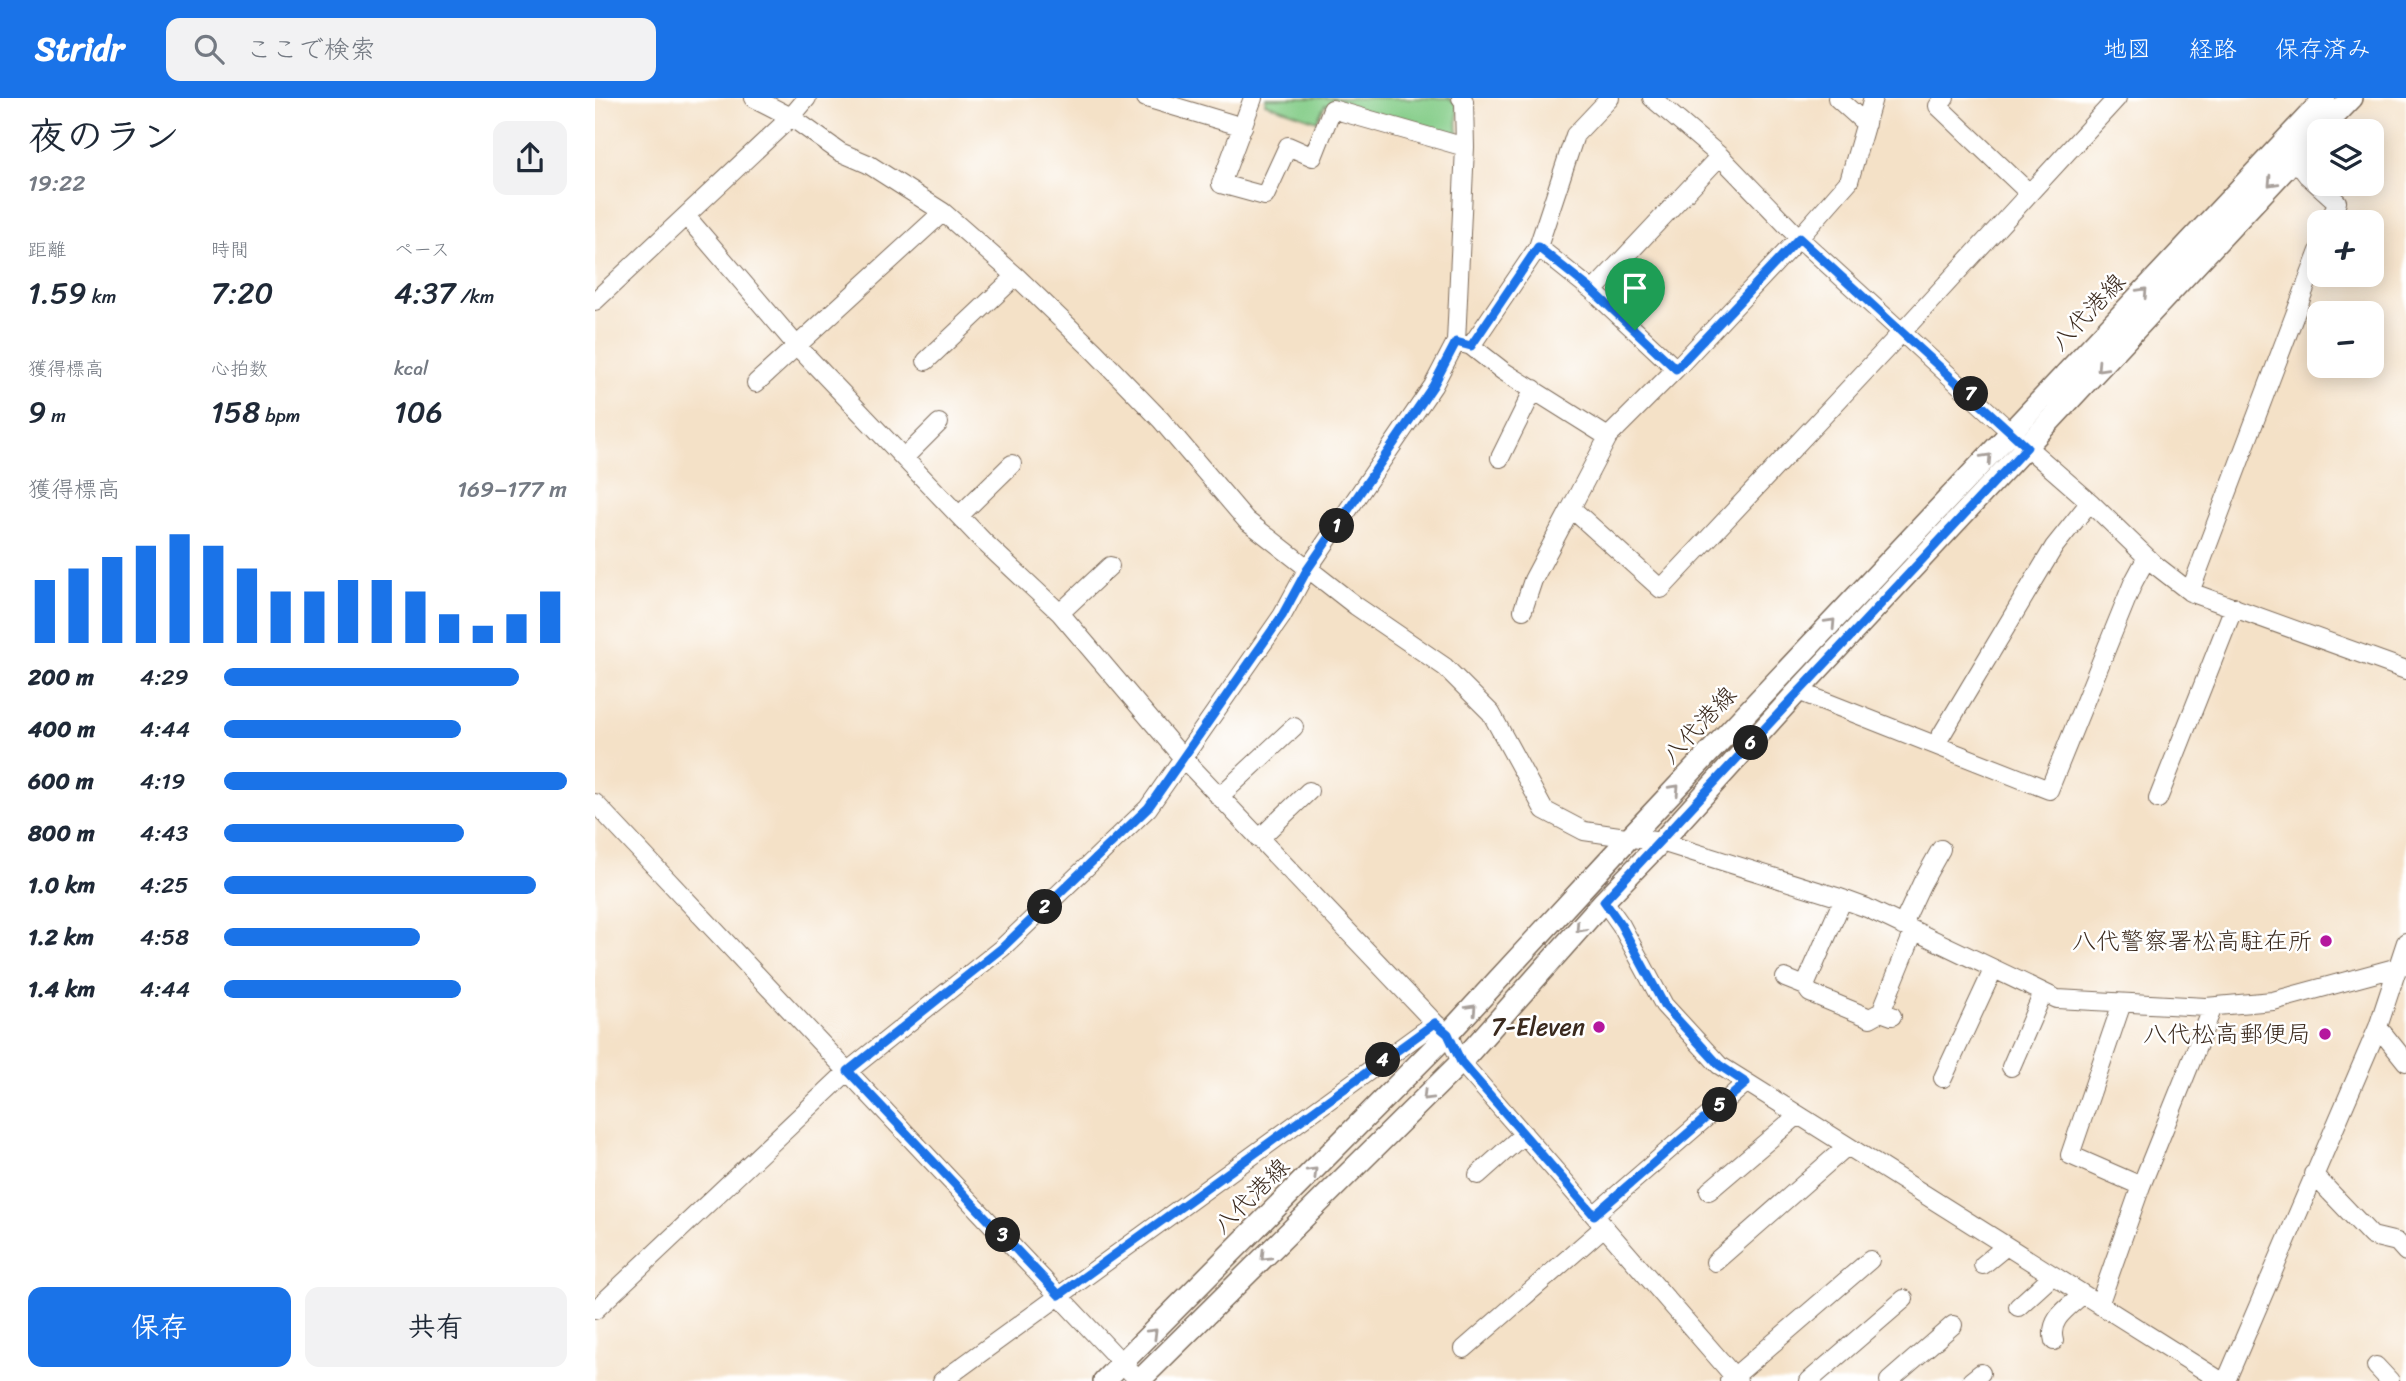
<!DOCTYPE html>
<html lang="ja">
<head>
<meta charset="utf-8">
<style>
  :root { --surface:#fff; --page:#f2f2f3; --text:#1f2937; --muted:#747a83; --accent:#1a73e8 }
  body { margin:0; font-family:Sriracha,"Klee One",sans-serif; background:var(--page); color:var(--text); height:100vh; display:flex; flex-direction:column; font-size:26px; white-space:nowrap }
  * { box-sizing:border-box; margin:0 }
  p { font-size:23px; color:var(--muted) }
  .icon { flex:none; width:38px; height:38px; fill:none; stroke:currentColor; stroke-width:2; stroke-linecap:round; stroke-linejoin:round }
  .map { position:relative; flex:1; overflow:hidden }
  .side { display:flex; flex-direction:column; background:var(--surface); width:595px }
  .side>* { flex:none }
  .buttons { position:absolute; left:1712px; top:21px; display:grid; gap:14px }
  .buttons a { display:grid; place-items:center; width:77px; height:77px; border-radius:14px; background:var(--surface); box-shadow:0 4px 18px #0003; font-size:35px }
  .pin { position:absolute; display:grid; place-items:center; width:60px; height:60px; color:#fff; margin:-72px -30px; border-radius:50% 50% 50% 0; rotate:-45deg; box-shadow:0 0 7px #0007 }
  .pin .icon { rotate:45deg }
  .km { position:absolute; width:35px; height:35px; margin:-18px; border-radius:50%; background:#222; color:#fff; font-size:19px; line-height:35px; text-align:center }
  .round { display:grid; place-items:center; flex:none; width:74px; height:74px; border-radius:14px; background:var(--page) }
  .headline { display:flex; align-items:center; justify-content:space-between; height:119px; padding:0 28px }
  h1 { font-size:38px; font-weight:600; line-height:52px }
  .stats { display:grid; grid-template-columns:repeat(3,1fr); gap:10px; height:119px; padding:7px 28px }
  .stats div { display:grid; align-content:center }
  .stats b { font-size:30px; font-weight:600 }
  .stats small { font-size:19px; font-weight:400 }
  .stats p { font-size:19px }
  .chart { height:196px; padding:14px 28px }
  .chart p { display:flex; justify-content:space-between }
  .chart svg { width:100%; height:126px; margin-top:7px; stroke:var(--accent); stroke-width:6 }
  .button { display:flex; gap:14px; margin-top:auto; padding:14px 28px }
  .button a { flex:1; height:80px; border-radius:14px; background:var(--accent); color:#fff; font-size:28px; font-weight:600; line-height:80px; text-align:center }
  .button a+a { background:var(--page); color:var(--text) }
  ul { padding:0 28px; list-style:none; font-size:23px }
  li { display:grid; grid-template-columns:112px 84px 1fr; align-items:center; height:52px }
  li i { height:18px; border-radius:9px; background:var(--accent) }
  header { display:flex; align-items:center; gap:42px; box-sizing:border-box; height:98px; padding:0 35px; background:var(--accent); color:#fff }
  header strong { font-size:33px }
  nav { display:flex; gap:38px; margin-inline-start:auto; font-size:24px }
  .search { width:490px; height:63px; background:var(--page); display:flex; align-items:center; gap:18px; box-sizing:border-box; padding:0 24px; border-radius:14px; color:var(--muted); font-size:26px }
  main { display:flex; flex:1; min-height:0 }
  .map>svg:first-child { display:block }
</style>
</head>
<body>
<header>
<strong>Stridr</strong>
<div class="search"><svg class="icon" aria-label="search" viewBox="0 0 24 24"><circle cx="10" cy="10" r="6"/><path d="M15 15l6 6"/></svg>ここで検索</div>
<nav><a>地図</a><a>経路</a><a>保存済み</a></nav>
</header>
<main>
<section class="side">
<div class="headline"><div><h1>夜のラン</h1><p>19:22</p></div><a class="round"><svg class="icon" aria-label="share" viewBox="0 0 24 24"><path d="M12 15V3M7 8l5-5 5 5M5 13v7h14v-7"/></svg></a></div>
<div class="stats">
<div><p>距離</p><b>1.59<small> km</small></b></div>
<div><p>時間</p><b>7:20</b></div>
<div><p>ペース</p><b>4:37<small> /km</small></b></div>
</div>
<div class="stats">
<div><p>獲得標高</p><b>9<small> m</small></b></div>
<div><p>心拍数</p><b>158<small> bpm</small></b></div>
<div><p>kcal</p><b>106</b></div>
</div>
<div class="chart"><p><span>獲得標高</span>169–177 m</p>
<svg viewBox="0 0 160 44" preserveAspectRatio="none"><path d="M5 44V22M15 44V18M25 44V14M35 44V10M45 44V6M55 44V10M65 44V18M75 44V26M85 44V26M95 44V22M105 44V22M115 44V26M125 44V34M135 44V38M145 44V34M155 44V26"/></svg>
</div>
<ul>
<li><b>200 m</b>4:29<i style="width:86%"></i></li>
<li><b>400 m</b>4:44<i style="width:69%"></i></li>
<li><b>600 m</b>4:19<i style="width:100%"></i></li>
<li><b>800 m</b>4:43<i style="width:70%"></i></li>
<li><b>1.0 km</b>4:25<i style="width:91%"></i></li>
<li><b>1.2 km</b>4:58<i style="width:57%"></i></li>
<li><b>1.4 km</b>4:44<i style="width:69%"></i></li>
</ul>
<div class="button"><a>保存</a><a>共有</a></div>
</section>
<div class="map">
<svg width="1811" height="1283" viewBox="0 0 1811 1283">
  <rect width="100%" height="100%" fill="#fff"/>
  <filter id="ink" filterUnits="userSpaceOnUse"><feTurbulence type="fractalNoise" baseFrequency=".0143" numOctaves="2"/><feDisplacementMap in="SourceGraphic" scale="14" xChannelSelector="R" yChannelSelector="G"/><feConvolveMatrix kernelMatrix="1 2 1 2 8 2 1 2 1" color-interpolation-filters="sRGB"/></filter>
  <filter id="wash" filterUnits="userSpaceOnUse"><feTurbulence type="fractalNoise" baseFrequency=".00686" numOctaves="4" result="noise"/><feDisplacementMap in="SourceGraphic" scale="28" xChannelSelector="R" yChannelSelector="G"/><feGaussianBlur stdDeviation="1.57" result="paint"/><feColorMatrix in="noise" values="0 0 0 0 0 0 0 0 0 0 0 0 0 0 0 0 0 1.4 0 .05"/><feComposite in="paint" operator="in"/></filter>
  <g filter="url(#wash)">
    <rect width="100%" height="100%" fill="#f4e1c7"/>
    <!-- green -->
    <path fill="#85cd89" stroke="#607c54" stroke-width="2" d="M 671,0 L 854,0 L 862,6 L 863,43 L 730,7 L 722,23 L 670,5 Z"/>
  </g>
  <g filter="url(#ink)">
    <g fill="none" stroke-linecap="round" stroke-linejoin="round">
      <defs>
        <path id="minor" d="M 159,0 L 196,19 L 245,54 L 273,66 L 348,114 L 421,178 L 500,254 L 566,322 L 651,422 L 761,508 L 850,569 L 896,615 L 949,712 L 989,733 L 1066,744 L 1242,799 L 1272,810 L 1462,901 L 1611,909 L 1678,903 L 1811,867
          M 551,0 L 648,29
          M 658,0 L 626,86 L 670,98 L 693,48 L 718,59 L 737,11 L 870,49
          M 1057,0 L 1125,58 L 1204,140 L 1432,349 L 1495,404 L 1559,466 L 1595,494 L 1811,572
          M 1242,0 L 1271,26
          M 1278,0 L 1254,83 L 1204,140 L 1081,271 L 1013,339 L 976,410 L 1066,491 L 1308,233 L 1522,0
          M 1350,0 L 1343,8 L 1433,94
          M 1699,60 L 1712,77 L 1742,104 L 1735,124
          M 91,118 L 202,248 L 388,443 L 465,515 L 587,659 L 840,925 L 853,936 L 866,964 L 1143,1283
          M 943,149 L 998,193 L 1081,271
          M 998,193 L 1125,58
          M 0,203 L 196,19 L 212,0
          M 866,245 L 876,248 L 908,273 L 1013,339
          M 876,248 L 943,149 L 980,37 L 1015,0
          M 331,263 L 421,178
          M 161,285 L 348,114
          M 309,360 L 344,325
          M 905,360 L 939,291
          M 364,418 L 417,366
          M 1595,494 L 1724,153
          M 928,512 L 938,482 L 976,410
          M 465,515 L 515,468
          M 1203,593 L 1454,692 L 1538,485 L 1552,459
          M 1341,646 L 1459,449 L 1495,404
          M 624,699 L 699,629
          M 1563,701 L 1639,509
          M 0,705 L 544,1283
          M 664,741 L 714,693
          M 1248,801 L 1210,888 L 1215,895 L 1275,920 L 1286,914 L 1297,918
          M 1009,803 L 1026,827 L 1069,907 L 1124,967 L 1626,1283
          M 1307,828 L 1327,785 L 1346,751
          M 1190,880 L 1210,888
          M 1527,905 L 1475,1057 L 1546,1088 L 1618,909
          M 1286,914 L 1319,833
          M 1783,929 L 1811,964
          M 1416,969 L 1448,895
          M 1348,980 L 1398,872
          M 1718,1076 L 1777,1138 L 1802,1144 L 1811,1154
          M 883,1077 L 929,1036
          M 1114,1093 L 1202,1018
          M 999,1117 L 1151,985
          M 1120,1164 L 1251,1049
          M 1388,1167 L 1410,1149
          M 1504,1207 L 1546,1088
          M 1423,1209 L 1457,1178
          M 0,1212 L 253,973 L 407,850 L 553,710 L 687,518 L 712,472 L 838,288 L 861,244 L 870,49 L 869,3 L 866,0
          M 1459,1243 C 1453,1221 1473,1210 1487,1197
          M 869,1251 L 1009,1129
          M 1781,1268 L 1795,1283
          M 347,1283 L 840,925
          M 1134,1283 L 1275,1162
          M 1214,1283 L 1309,1201
          M 1294,1283 L 1358,1227
          M 1376,1283 L 1386,1275
          M 1631,1283 L 1783,929 L 1811,844"/>
        <path id="major" d="M 1725,33 L 1757,0
          M 509,1283 L 853,936 L 1033,741 L 1730,0
          M 544,1283 L 866,964 L 1009,803 L 1066,744 L 1203,593 L 1724,35"/>
      </defs>
      <!-- minor casing -->
      <use href="#minor" stroke="#7c6a59" stroke-width="20"/>
      <!-- major casing -->
      <use href="#major" stroke="#7c6a59" stroke-width="24"/>
      <!-- minor -->
      <use href="#minor" stroke="#fff" stroke-width="18"/>
      <!-- major -->
      <use href="#major" stroke="#fff" stroke-width="21"/>
    </g>
    <!-- one-way arrows -->
    <defs><path id="oneway-chevron" d="M-2-3.5L2.5 0L-2 3.5" fill="none" stroke-width="1.6" stroke-linecap="round" stroke-linejoin="round" transform="scale(1.75)"/></defs>
    <g stroke="#a79f9a">
      <use href="#oneway-chevron" transform="translate(1677 84) rotate(133)"/>
      <use href="#oneway-chevron" transform="translate(1548 194) rotate(-47)"/>
      <use href="#oneway-chevron" transform="translate(1506 269) rotate(133)"/>
      <use href="#oneway-chevron" transform="translate(1392 360) rotate(-47)"/>
      <use href="#oneway-chevron" transform="translate(1236 525) rotate(-47)"/>
      <use href="#oneway-chevron" transform="translate(1080 691) rotate(-47)"/>
      <use href="#oneway-chevron" transform="translate(985 830) rotate(132)"/>
      <use href="#oneway-chevron" transform="translate(877 911) rotate(-47)"/>
      <use href="#oneway-chevron" transform="translate(832 998) rotate(135)"/>
      <use href="#oneway-chevron" transform="translate(718 1074) rotate(-45)"/>
      <use href="#oneway-chevron" transform="translate(670 1158) rotate(135)"/>
      <use href="#oneway-chevron" transform="translate(558 1235) rotate(-45)"/>
    </g>
  </g>
  <g fill="none" stroke-linecap="round" stroke-linejoin="round" filter="url(#ink)">
    <defs>
      <path id="route" d="M 1204,140 L 1432,349 L 1009,803 L 1026,827 L 1069,907 L 1124,967 L 1151,985 L 999,1117 L 866,964 L 853,936 L 840,925 L 464,1197 L 253,973 L 407,850 L 553,710 L 687,518 L 712,472 L 838,288 L 861,244 L 876,248 L 943,149 L 998,193 L 1081,271 Z"/>
    </defs>
    <!-- route casing -->
    <use href="#route" stroke="#fff" stroke-width="14"/>
    <!-- route -->
    <use href="#route" stroke="#1a73e8" stroke-width="9"/>
  </g>
  <!-- markers -->
  <g fill="#b5179e" stroke="#fff" stroke-width="2.5">
    <circle cx="1731" cy="843" r="7"/>
    <circle cx="1004" cy="929" r="7"/>
    <circle cx="1730" cy="936" r="7"/>
  </g>
  <g text-anchor="middle" dominant-baseline="central" stroke-width="5" stroke-linejoin="round" paint-order="stroke">
    <!-- street labels -->
    <g font-size="24" fill="#3b2a1e" stroke="#fff">
      <text transform="translate(1493 214) rotate(-47)">八代港線</text>
      <text transform="translate(1104 627) rotate(-47)">八代港線</text>
      <text transform="translate(656 1098) rotate(-45)">八代港線</text>
    </g>
    <!-- poi labels -->
    <g font-size="24" fill="#3b2a1e" stroke="#fff" text-anchor="end">
      <text x="1717" y="843">八代警察署松高駐在所</text>
      <text x="990" y="929">7-Eleven</text>
      <text x="1716" y="936">八代松高郵便局</text>
    </g>
  </g>
</svg>
<div class="buttons">
<a><svg class="icon" aria-label="layers" viewBox="0 0 24 24"><path d="M12 4l9 5-9 5-9-5zM3 14l9 5 9-5"/></svg></a>
<a>+</a>
<a>−</a>
</div>
<div class="pin" style="left:1040px;top:232px;background:#1e9e55"><svg class="icon" aria-label="arrive" viewBox="0 0 24 24"><path d="M6 21V4h12l-3 4 3 4H6"/></svg></div>
<b class="km" style="left:742px;top:428px">1</b>
<b class="km" style="left:450px;top:809px">2</b>
<b class="km" style="left:408px;top:1137px">3</b>
<b class="km" style="left:788px;top:962px">4</b>
<b class="km" style="left:1125px;top:1007px">5</b>
<b class="km" style="left:1156px;top:645px">6</b>
<b class="km" style="left:1376px;top:296px">7</b>
</div>
</main>
</body>
</html>
